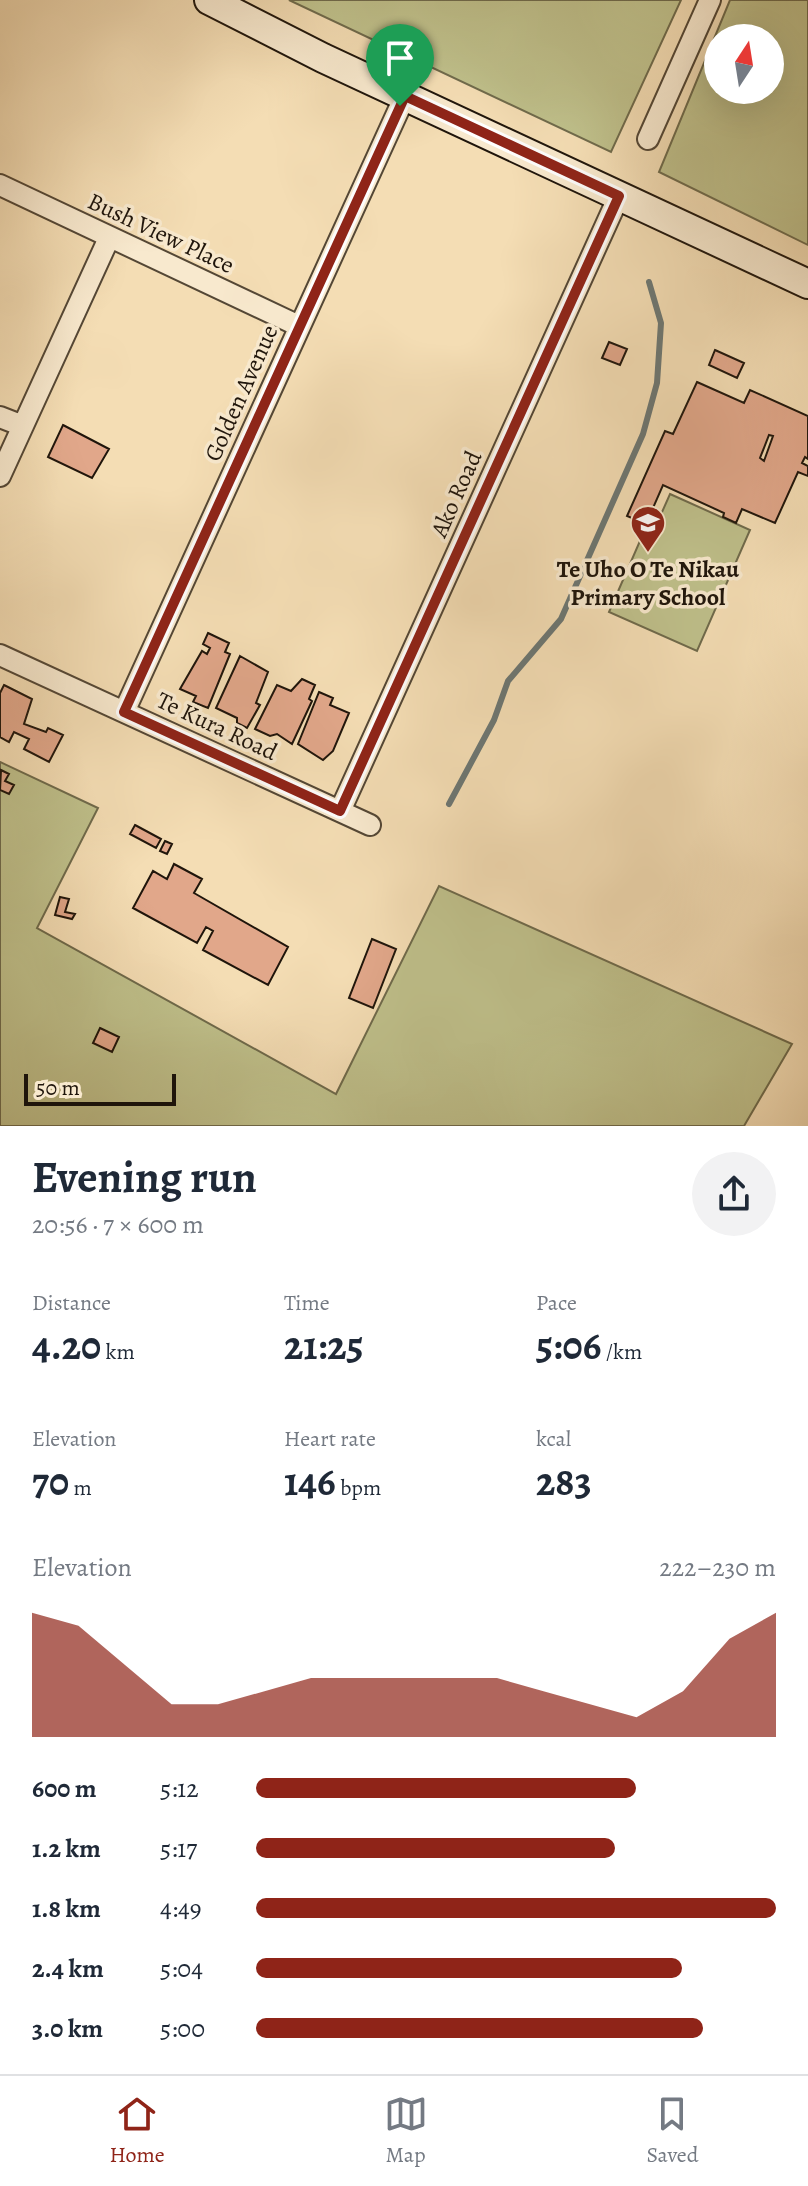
<!DOCTYPE html>
<html lang="en">
<head>
<meta charset="utf-8">
<style>
  :root { --surface:#fff; --page:#f2f2f3; --text:#1f2937; --muted:#747a83; --line:#e0e1e3; --accent:#8f2418 }
  body { margin:0; font-family:Alegreya,serif; background:var(--page); color:var(--text); height:100vh; display:flex; flex-direction:column; font-size:30px; white-space:nowrap }
  * { box-sizing:border-box; margin:0 }
  p { font-size:26px; color:var(--muted) }
  .icon { flex:none; width:44px; height:44px; fill:none; stroke:currentColor; stroke-width:2; stroke-linecap:round; stroke-linejoin:round }
  .map { position:relative; height:1126px; overflow:hidden }
  .panel { display:flex; flex-direction:column; background:var(--surface); flex:1 }
  .panel>* { flex:none }
  .needle { width:52px; rotate:12deg }
  .fabs { position:absolute; left:704px; top:24px; display:grid; gap:16px }
  .fabs a { display:grid; place-items:center; width:80px; height:80px; border-radius:50%; background:var(--surface); box-shadow:0 8px 32px #0002; font-size:40px }
  .scale { position:absolute; left:24px; bottom:20px; width:152px; box-sizing:border-box; padding-left:8px; border:4px solid #1f150b; border-top:0; font-size:22px; line-height:28px; white-space:nowrap; color:#1f150b; -webkit-text-stroke:6px #f8e9ce; paint-order:stroke }
  .pin { position:absolute; display:grid; place-items:center; width:68px; height:68px; color:#fff; margin:-82px -34px; border-radius:50% 50% 50% 0; rotate:-45deg; box-shadow:0 0 8px #0007 }
  .pin .icon { rotate:45deg }
  .round { display:grid; place-items:center; flex:none; width:84px; height:84px; border-radius:42px; background:var(--page) }
  .headline { display:flex; align-items:center; justify-content:space-between; height:136px; padding:0 32px }
  h1 { font-size:44px; font-weight:700; line-height:60px }
  .figures { display:grid; grid-template-columns:repeat(3,1fr); gap:12px; height:136px; padding:8px 32px }
  .figures div { display:grid; align-content:center }
  .figures b { font-size:40px; font-weight:700 }
  .figures small { font-size:22px; font-weight:400 }
  .figures p { font-size:22px }
  .chart { height:224px; padding:16px 32px }
  .chart p { display:flex; justify-content:space-between }
  .chart svg { width:100%; height:144px; margin-top:8px; fill:var(--accent); opacity:.7 }
  ul { padding:0 32px; list-style:none; font-size:26px }
  li { display:grid; grid-template-columns:128px 96px 1fr; align-items:center; height:60px }
  li i { height:20px; border-radius:10px; background:var(--accent) }
  .menu { display:flex; justify-content:space-around; align-items:center; height:112px; border-top:2px solid var(--line); background:var(--surface); font-size:22px; color:var(--muted) }
  .menu a { display:grid; justify-items:center; gap:4px }
  .menu .on { color:var(--accent) }
  .map>svg:first-child { display:block }
</style>
</head>
<body>
<div class="map">
<svg width="808" height="1126" viewBox="0 0 808 1126">
  <rect width="100%" height="100%" fill="#f4ddb4"/>
  <filter id="stains"><feTurbulence type="fractalNoise" baseFrequency=".0025" numOctaves="4"/><feColorMatrix values="0 0 0 0 .2 0 0 0 0 .09 0 0 0 0 .02 0 0 0 .5 -.17"/></filter>
  <radialGradient id="worn" r=".72"><stop offset=".6" stop-color="#630" stop-opacity="0"/><stop offset="1" stop-color="#630" stop-opacity=".3"/></radialGradient>
  <!-- green -->
  <path fill="#bfc08b" stroke="#6f6a4b" stroke-width="2" fill-rule="evenodd" d="M 289,0 L 681,0 L 611,152 Z
    M 730,0 L 808,0 L 808,245 L 659,172 ZM 718,38 L 770,38 L 770,90 L 718,90 Z
    M 670,494 L 750,530 L 697,651 L 609,612 L 643,534 L 651,537 Z
    M 0,762 L 98,808 L 37,928 L 336,1094 L 439,886 L 792,1044 L 744,1126 L 0,1126 Z"/>
  <g fill="none" stroke-linecap="round" stroke-linejoin="round">
    <!-- stream -->
    <path stroke="#6d7773" stroke-width="6" d="M 449,804 L 494,720 L 508,681 L 561,619 L 643,434 L 657,383 L 661,323 L 649,282"/>
  </g>
  <!-- building -->
  <path fill="#e1a78a" stroke="#1f150b" stroke-width="2" fill-rule="evenodd" d="M 609,342 L 627,349 L 620,365 L 602,358 Z
    M 715,350 L 744,363 L 737,378 L 709,365 Z
    M 697,382 L 744,403 L 750,390 L 808,416 L 808,459 L 805,457 L 802,463 L 808,466 L 808,476 L 798,472 L 775,523 L 742,509 L 736,523 L 723,517 L 724,513 L 663,485 L 646,524 L 627,516 L 665,431 L 673,434 ZM 769,435 L 773,436 L 764,461 L 760,458 Z
    M 63,425 L 109,449 L 92,478 L 48,457 Z
    M 208,633 L 229,643 L 225,652 L 230,654 L 208,708 L 193,702 L 196,696 L 180,689 L 202,651 L 207,654 L 210,648 L 203,644 Z
    M 240,656 L 268,672 L 256,703 L 260,705 L 247,728 L 237,723 L 237,718 L 216,708 Z
    M 302,679 L 315,685 L 309,699 L 312,701 L 292,744 L 277,734 L 270,736 L 255,729 L 277,685 L 291,691 Z
    M 4,685 L 32,699 L 24,724 L 46,732 L 48,728 L 63,735 L 49,762 L 24,749 L 29,739 L 14,732 L 9,742 L 0,737 L 0,693 Z
    M 319,692 L 333,698 L 330,705 L 349,713 L 333,751 L 323,760 L 298,744 Z
    M 1,770 L 9,774 L 5,781 L 14,785 L 9,794 L 0,790 Z
    M 135,825 L 161,839 L 156,848 L 130,834 Z
    M 165,841 L 172,844 L 167,854 L 160,851 Z
    M 174,864 L 202,879 L 194,893 L 288,947 L 268,985 L 203,950 L 213,931 L 206,927 L 197,943 L 133,908 L 153,871 L 167,879 Z
    M 60,897 L 69,899 L 65,912 L 75,914 L 72,919 L 55,915 Z
    M 372,939 L 396,949 L 373,1008 L 349,998 Z
    M 100,1028 L 119,1037 L 112,1052 L 93,1043 Z"/>
  <g fill="none" stroke-linecap="round" stroke-linejoin="round">
    <defs>
      <path id="street" d="M 648,139 L 710,0
        M 0,185 L 299,326
        M 0,417 L 23,426
        M 0,476 L 109,238
        M 0,655 L 370,825
        M 124,712 L 405,96
        M 340,811 L 619,196"/>
      <path id="secondary" d="M 209,0 L 323,58 L 808,284"/>
    </defs>
    <!-- street casing -->
    <use href="#street" stroke="#544735" stroke-width="24"/>
    <!-- secondary casing -->
    <use href="#secondary" stroke="#1f150b" stroke-width="32"/>
    <!-- street -->
    <use href="#street" stroke="#f8e9ce" stroke-width="20"/>
    <!-- secondary -->
    <use href="#secondary" stroke="#f8e9ce" stroke-width="28"/>
  </g>
  <g fill="none" stroke-linecap="round" stroke-linejoin="round">
    <defs>
      <path id="route" d="M 405,96 L 619,196 L 340,811 L 124,712 Z"/>
    </defs>
    <!-- route casing -->
    <use href="#route" stroke="#fff" stroke-width="16"/>
    <!-- route -->
    <use href="#route" stroke="#8f2418" stroke-width="10"/>
  </g>
  <!-- icons -->
  <defs>
    <symbol id="school-pin" viewBox="-11 -11 22 30"><path d="M0 17L-7.5 6A9.5 9.5 0 1 1 7.5 6Z" fill="#8f2418" stroke="#f8e9ce"/><path d="M0-5L7-2L0 1L-7-2ZM-4 1L0 2.5L4 1V4Q0 6-4 4Z" fill="#fff"/></symbol>
  </defs>
  <g fill-rule="evenodd">
    <use href="#school-pin" x="628" y="503" width="40" height="54"/>
  </g>
  <g text-anchor="middle" dominant-baseline="central" stroke-width="7" stroke-linejoin="round" paint-order="stroke">
    <!-- street labels -->
    <g font-size="24" fill="#1f150b" stroke="#f8e9ce">
      <text transform="translate(161 233) rotate(25)">Bush View Place</text>
      <text transform="translate(241 393) rotate(-66)">Golden Avenue</text>
      <text transform="translate(456 494) rotate(-66)">Ako Road</text>
      <text transform="translate(217 726) rotate(25)">Te Kura Road</text>
    </g>
    <!-- poi labels -->
    <g font-size="24" font-weight="bold" fill="#1f150b" stroke="#f8e9ce">
      <text x="648" y="569">Te Uho O Te Nikau<tspan x="648" dy="28">Primary School</tspan></text>
    </g>
  </g>
  <rect width="100%" height="100%" filter="url(#stains)"/>
  <rect width="100%" height="100%" fill="url(#worn)"/>
</svg>
<div class="fabs">
<a><svg class="needle" viewBox="-14 -14 28 28"><path d="M0-13l5 13h-10z" fill="#e53935"/><path d="M0 13l5-13h-10z" fill="#747a83"/></svg></a>
</div>
<div class="scale">50 m</div>
<div class="pin" style="left:400px;top:106px;background:#1e9e55"><svg class="icon" aria-label="arrive" viewBox="0 0 24 24"><path d="M6 21V4h12l-3 4 3 4H6"/></svg></div>
</div>
<section class="panel">
<div class="headline"><div><h1>Evening run</h1><p>20:56 · 7 × 600 m</p></div><a class="round"><svg class="icon" aria-label="share" viewBox="0 0 24 24"><path d="M12 15V3M7 8l5-5 5 5M5 13v7h14v-7"/></svg></a></div>
<div class="figures">
<div><p>Distance</p><b>4.20<small> km</small></b></div>
<div><p>Time</p><b>21:25</b></div>
<div><p>Pace</p><b>5:06<small> /km</small></b></div>
</div>
<div class="figures">
<div><p>Elevation</p><b>70<small> m</small></b></div>
<div><p>Heart rate</p><b>146<small> bpm</small></b></div>
<div><p>kcal</p><b>283</b></div>
</div>
<div class="chart"><p><span>Elevation</span>222–230 m</p>
<svg viewBox="0 0 160 44" preserveAspectRatio="none"><path d="M0 44V6L10 10L20 22L30 34L40 34L50 30L60 26L70 26L80 26L90 26L100 26L110 30L120 34L130 38L140 30L150 14L160 6V44z"/></svg>
</div>
<ul>
<li><b>600 m</b>5:12<i style="width:73%"></i></li>
<li><b>1.2 km</b>5:17<i style="width:69%"></i></li>
<li><b>1.8 km</b>4:49<i style="width:100%"></i></li>
<li><b>2.4 km</b>5:04<i style="width:82%"></i></li>
<li><b>3.0 km</b>5:00<i style="width:86%"></i></li>
</ul>
</section>
<nav class="menu">
<a class="on"><svg class="icon" aria-label="home" viewBox="0 0 24 24"><path d="M3 11l9-7 9 7M6 9v11h12V9"/></svg>Home</a>
<a><svg class="icon" aria-label="map" viewBox="0 0 24 24"><path d="M3 6l6-2 6 2 6-2v14l-6 2-6-2-6 2zM9 4v14M15 6v14"/></svg>Map</a>
<a><svg class="icon" aria-label="saved" viewBox="0 0 24 24"><path d="M7 4h10v16l-5-4-5 4z"/></svg>Saved</a>
</nav>
</body>
</html>
